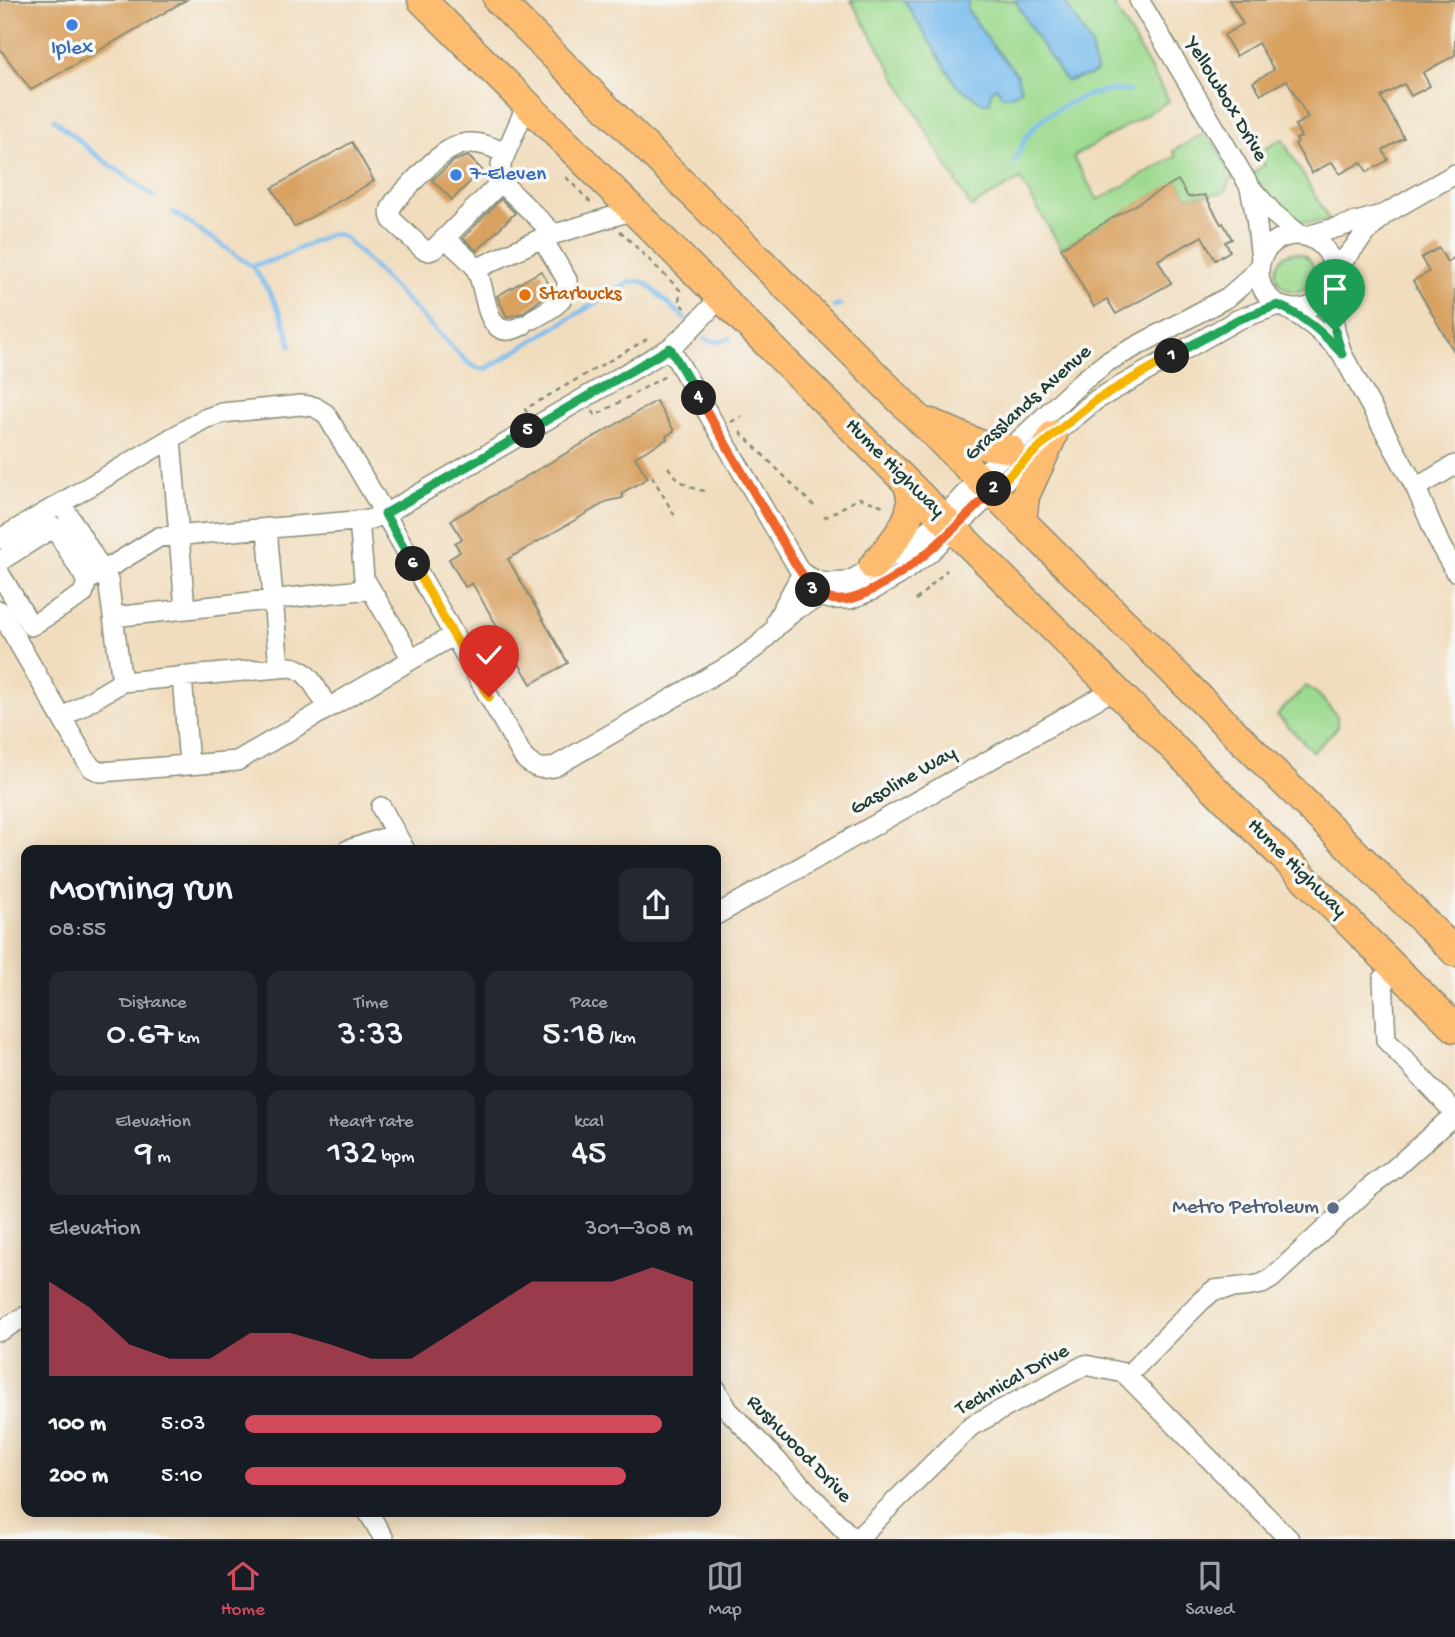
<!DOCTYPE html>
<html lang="en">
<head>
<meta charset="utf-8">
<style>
  :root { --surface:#171b24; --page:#242831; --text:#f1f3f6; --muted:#9ea1a6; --line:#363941; --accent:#d1495b }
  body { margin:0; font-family:"Gochi Hand",sans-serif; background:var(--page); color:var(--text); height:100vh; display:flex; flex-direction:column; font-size:26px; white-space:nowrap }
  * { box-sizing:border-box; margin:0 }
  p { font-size:23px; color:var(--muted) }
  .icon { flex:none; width:38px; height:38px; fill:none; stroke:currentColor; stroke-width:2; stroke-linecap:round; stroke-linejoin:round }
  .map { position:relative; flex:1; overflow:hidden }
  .side { position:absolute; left:21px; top:845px; width:700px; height:672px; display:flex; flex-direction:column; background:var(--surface); border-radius:14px; box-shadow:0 4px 18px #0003 }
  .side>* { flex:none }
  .pin { position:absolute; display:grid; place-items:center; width:60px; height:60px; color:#fff; margin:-72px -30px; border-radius:50% 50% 50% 0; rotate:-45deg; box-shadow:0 0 7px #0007 }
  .pin .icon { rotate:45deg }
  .km { position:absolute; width:35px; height:35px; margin:-18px; border-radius:50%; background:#222; color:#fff; font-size:19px; line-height:35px; text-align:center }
  .round { display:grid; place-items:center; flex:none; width:74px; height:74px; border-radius:14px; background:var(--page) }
  .head { display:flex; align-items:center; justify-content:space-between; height:119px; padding:0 28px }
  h1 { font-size:38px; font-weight:600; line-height:52px }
  .stats { display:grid; grid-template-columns:repeat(3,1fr); gap:10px; height:119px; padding:7px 28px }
  .stats div { display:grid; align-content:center; border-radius:14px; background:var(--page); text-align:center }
  .stats b { font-size:35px; font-weight:600 }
  .stats small { font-size:19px; font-weight:400 }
  .stats p { font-size:19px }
  .chart { height:196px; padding:14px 28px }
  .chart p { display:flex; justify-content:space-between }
  .chart svg { width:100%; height:126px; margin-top:7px; fill:var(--accent); opacity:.7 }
  ul { padding:0 28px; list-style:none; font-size:23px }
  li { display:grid; grid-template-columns:112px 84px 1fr; align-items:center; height:52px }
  li i { height:18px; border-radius:9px; background:var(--accent) }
  .dock { display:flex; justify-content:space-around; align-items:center; height:98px; border-top:2px solid var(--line); background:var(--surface); font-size:19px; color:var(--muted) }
  .dock a { display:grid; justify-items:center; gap:4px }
  .dock .current { color:var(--accent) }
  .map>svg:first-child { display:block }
</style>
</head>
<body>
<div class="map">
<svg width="1455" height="1539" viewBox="0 0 1455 1539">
  <rect width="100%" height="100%" fill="#f6f6f2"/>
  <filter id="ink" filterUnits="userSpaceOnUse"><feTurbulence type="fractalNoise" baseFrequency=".0143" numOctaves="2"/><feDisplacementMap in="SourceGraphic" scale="14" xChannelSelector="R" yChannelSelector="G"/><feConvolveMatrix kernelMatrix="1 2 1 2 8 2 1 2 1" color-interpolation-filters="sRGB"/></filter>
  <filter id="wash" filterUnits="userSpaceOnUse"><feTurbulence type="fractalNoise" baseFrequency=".00686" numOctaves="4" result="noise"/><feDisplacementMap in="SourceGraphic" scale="28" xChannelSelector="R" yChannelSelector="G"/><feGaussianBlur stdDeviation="1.57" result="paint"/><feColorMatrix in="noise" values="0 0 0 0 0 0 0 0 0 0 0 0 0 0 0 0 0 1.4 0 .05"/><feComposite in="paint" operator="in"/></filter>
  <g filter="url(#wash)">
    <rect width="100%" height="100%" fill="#f1ddbe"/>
    <!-- green -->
    <path fill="#9dda8f" stroke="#5e8c62" stroke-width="2" d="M 851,0 L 1111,0 L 1169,101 L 1073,157 L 1098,200 L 1176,156 L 1173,151 L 1204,133 L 1209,135 L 1234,178 L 1229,181 L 1226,191 L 1222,193 L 1188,197 L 1178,181 L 1061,248 L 1020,179 L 971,207 Z
      M 1282,139 L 1330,221 C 1281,229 1276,208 1252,173 L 1265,165 L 1258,153 Z
      M1276 272a19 19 0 1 1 38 0a19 19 0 1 1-38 0Z
      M 1306,686 L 1319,695 L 1337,716 L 1337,728 L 1313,752 L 1277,715 Z"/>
    <!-- water -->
    <path fill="#77bcee" stroke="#4b7c91" stroke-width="2" d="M 904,0 L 969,0 L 967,9 L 992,45 L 1016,73 L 1021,90 L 1009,96 L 1002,95 L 996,87 L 991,91 L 990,102 L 983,103 L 957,86 Z
      M 1015,0 L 1064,0 L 1091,45 L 1096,71 L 1091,75 L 1066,81 L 1033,32 Z"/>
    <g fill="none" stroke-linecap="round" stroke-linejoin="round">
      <!-- stream -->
      <path stroke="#77bcee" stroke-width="4.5" d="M 54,119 L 91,151 L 153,196
        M 1014,162 C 1019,150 1025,138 1033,128 C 1048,111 1084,94 1107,91 C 1114,90 1121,91 1129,91
        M 173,212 L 252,266 L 277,259 L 328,235 L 336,234 L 344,237 L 468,363 L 478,368 L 486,369 L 630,282 L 640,281 L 647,284 L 685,319
        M 252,266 C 268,288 286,319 291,346
        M 834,307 L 840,305
        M 705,338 C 713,344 721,341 730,338"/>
    </g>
    <g id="blocks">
      <!-- building -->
      <path fill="#d8a160" d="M 0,0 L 186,0 L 31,90 L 0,49 Z
        M 1229,0 L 1455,0 L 1455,55 L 1423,73 L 1430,86 L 1411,96 L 1404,84 L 1381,97 L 1404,138 L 1383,150 L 1388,160 L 1367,172 L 1361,162 L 1340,174 L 1332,162 L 1312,173 L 1295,144 L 1298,142 L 1296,139 L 1301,137 L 1295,125 L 1308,118 L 1287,80 L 1261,94 L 1253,82 L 1274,70 L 1258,43 L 1236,56 L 1224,35 L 1243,24 Z
        M 352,142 L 374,181 L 294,227 L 272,188 Z
        M 468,156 L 482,170 L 452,200 L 432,180 L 454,161 Z
        M 1178,180 L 1188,197 L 1205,195 L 1221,224 L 1223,223 L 1232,239 L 1225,242 L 1230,251 L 1215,260 L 1202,236 L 1158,260 L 1171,283 L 1116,314 L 1107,299 L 1094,307 L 1061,248 Z
        M 501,199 L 515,213 L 477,251 L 463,238 Z
        M 1439,248 L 1447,262 L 1455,257 L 1455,353 L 1413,281 L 1429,272 L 1421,258 Z
        M 541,271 L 552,290 L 551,292 L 522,313 L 507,317 L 497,296 Z
        M 656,401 L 674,431 L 666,436 L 667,439 L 635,457 L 648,478 L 622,493 L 623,498 L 608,501 L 508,559 L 568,663 L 531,684 L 472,583 L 465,587 L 449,559 L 460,552 L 455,543 L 462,539 L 451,520 Z"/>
    </g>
  </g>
  <g filter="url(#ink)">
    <use href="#blocks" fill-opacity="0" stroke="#888d79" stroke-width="2"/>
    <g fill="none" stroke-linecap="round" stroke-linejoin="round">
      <defs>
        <path id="minor" d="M 1139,0 L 1250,187 L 1274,214 L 1300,235
          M 505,153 C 494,148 481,142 468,143 C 441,146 415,181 396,200 C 391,207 388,212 392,220 L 423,249 L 429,251 L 434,249 L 501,182 L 501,164 L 527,104
          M 501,182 L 554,234
          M 1250,188 L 1256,217 L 1261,259
          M1259 272a37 37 0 1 1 74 0a37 37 0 1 1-74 0Z
          M 1307,236 L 1385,214 L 1455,174
          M 445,238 C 453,246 472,261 476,269 C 488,290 483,347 523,325
          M 476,269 L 542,238 L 634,210
          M 1333,273 L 1366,233 L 1382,217
          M 1330,287 L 1335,331 L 1342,354 L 1416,488 L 1440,545 L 1455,571
          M 1286,308 C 1307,319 1323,333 1339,350
          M 533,319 C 550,309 568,302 567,280 L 542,238
          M 670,348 L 685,335 L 721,297
          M 171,438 L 185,609
          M 1416,488 L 1455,465
          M 61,503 L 108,580 L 122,682
          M 359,520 L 364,578 L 412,659
          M 267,528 L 279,668
          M 0,539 L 204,419 L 222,413 L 301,405 L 315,407 L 326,414 L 385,514 L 368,520 L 159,537 L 87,581
          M 0,561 L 54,527 L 87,581 L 83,594 L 31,626 L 0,574
          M 802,573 L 815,580 L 826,583 L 845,582 L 855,578 L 904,549 L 943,518 L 979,478 L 1079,384 L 1107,362 L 1228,297 L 1242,285 L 1259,267
          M 822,596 L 796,609 L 777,626 L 758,646 L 732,664 L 554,767 C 540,770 534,768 524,758 L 385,514 L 670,348 L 808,585 L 822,596 L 830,599 L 850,599 L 873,590 L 899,575 L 929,553 L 1053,435 L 1096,400 L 1237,320 L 1278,305
          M 0,611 L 86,760 L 92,768 L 101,772 L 237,761 L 454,635
          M 113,617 L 370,589
          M 776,621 L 802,573
          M 182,676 L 189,765
          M 62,718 L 122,682 L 290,667 C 309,668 318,693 328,708
          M 381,807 L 405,850
          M 348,850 L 396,834
          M 716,915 L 1115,689
          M 1395,968 L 1383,979 L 1386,1040 L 1455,1113
          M 0,1331 L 26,1316
          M 1127,1376 L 1201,1301 L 1214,1290 L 1251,1286 L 1262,1284 L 1272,1278 L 1369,1188 L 1394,1169 L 1455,1114
          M 716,1389 L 728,1410 L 853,1539
          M 368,1512 L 384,1539
          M 857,1539 L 971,1426 L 1085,1365 L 1124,1373 L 1289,1539"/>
        <path id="highway" d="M 422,0 L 1455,1028
          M 498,0 L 1455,952
          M 931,423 L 979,444 L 1010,449
          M 1022,522 L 1025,496 L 1053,435
          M 873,566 C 887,549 912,524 911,500 C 911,495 909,489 908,484"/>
      </defs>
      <!-- minor casing -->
      <use href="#minor" stroke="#888d79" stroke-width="22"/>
      <!-- highway casing -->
      <use href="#highway" stroke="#888d79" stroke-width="31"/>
      <!-- path -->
      <path stroke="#888d79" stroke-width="2.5" stroke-dasharray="5 5" stroke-linecap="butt" d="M 566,177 L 593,205
        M 620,231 L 680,290 L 679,303 L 686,309
        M 593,411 L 595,416 L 667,375
        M 527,413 L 525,409 L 649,338 L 651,340
        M 731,422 L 742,416
        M 740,432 L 814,506
        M 668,467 C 677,480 690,490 707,491
        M 652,476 L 676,518
        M 824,516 L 826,517 L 859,498 L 887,507
        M 916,600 L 947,570"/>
      <!-- minor -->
      <use href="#minor" stroke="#fff" stroke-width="19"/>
      <!-- highway -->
      <use href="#highway" stroke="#febc71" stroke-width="28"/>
    </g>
  </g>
  <g fill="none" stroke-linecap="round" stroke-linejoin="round" filter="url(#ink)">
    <defs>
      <path id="split-1" d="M 1172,356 L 1237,320 L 1278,305 C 1305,317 1322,332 1342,354 L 1335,331"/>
      <path id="split-2" d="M 994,489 L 1053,435 L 1096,400 L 1172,356"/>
      <path id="split-3" d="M 813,590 C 821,596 828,600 838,600 C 854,601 869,592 883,584 C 928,558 957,525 994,489"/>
      <path id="split-4" d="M 699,398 L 796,565 L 813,590"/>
      <path id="split-5" d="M 528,431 L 670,348 L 699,398"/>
      <path id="split-6" d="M 413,564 L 385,514 L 528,431"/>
      <path id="split-7" d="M 413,564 L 489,697"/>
    </defs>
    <!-- split-1 casing -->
    <use href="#split-1" stroke="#fff" stroke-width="14"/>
    <!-- split-2 casing -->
    <use href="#split-2" stroke="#fff" stroke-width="14"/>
    <!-- split-3 casing -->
    <use href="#split-3" stroke="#fff" stroke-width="14"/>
    <!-- split-4 casing -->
    <use href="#split-4" stroke="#fff" stroke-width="14"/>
    <!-- split-5 casing -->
    <use href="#split-5" stroke="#fff" stroke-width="14"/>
    <!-- split-6 casing -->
    <use href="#split-6" stroke="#fff" stroke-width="14"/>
    <!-- split-7 casing -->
    <use href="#split-7" stroke="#fff" stroke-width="14"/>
    <!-- split-1 -->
    <use href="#split-1" stroke="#22a559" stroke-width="9"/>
    <!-- split-2 -->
    <use href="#split-2" stroke="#f5b400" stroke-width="9"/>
    <!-- split-3 -->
    <use href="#split-3" stroke="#f0652b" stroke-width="9"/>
    <!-- split-4 -->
    <use href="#split-4" stroke="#f0652b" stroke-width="9"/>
    <!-- split-5 -->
    <use href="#split-5" stroke="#22a559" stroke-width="9"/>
    <!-- split-6 -->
    <use href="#split-6" stroke="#22a559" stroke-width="9"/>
    <!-- split-7 -->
    <use href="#split-7" stroke="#f5b400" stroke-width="9"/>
  </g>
  <!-- markers -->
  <g fill="#3f7fe0" stroke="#f6f6f2" stroke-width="2.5">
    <circle cx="72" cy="25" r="7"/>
    <circle cx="456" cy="175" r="7"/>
  </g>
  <circle fill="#e8710a" stroke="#f6f6f2" stroke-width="2.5" cx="525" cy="295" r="7"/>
  <circle fill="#5c6f8a" stroke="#f6f6f2" stroke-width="2.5" cx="1333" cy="1208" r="7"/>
  <g text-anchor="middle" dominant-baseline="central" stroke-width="7" stroke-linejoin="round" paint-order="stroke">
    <!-- shop labels -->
    <g font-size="21" fill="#366cbe" stroke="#f6f6f2">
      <text x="72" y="49">Iplex</text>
      <text x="470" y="175" text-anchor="start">7-Eleven</text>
    </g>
    <!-- street labels -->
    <g font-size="21" fill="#1f3d34" stroke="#f6f6f2">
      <text transform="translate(1225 100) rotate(59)">Yellowbox Drive</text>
      <text transform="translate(1029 404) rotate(-42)">Grasslands Avenue</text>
      <text transform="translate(894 469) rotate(45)">Hume Highway</text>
      <text transform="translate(904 782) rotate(-30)">Gasoline Way</text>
      <text transform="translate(1296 869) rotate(45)">Hume Highway</text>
      <text transform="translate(1013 1381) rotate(-29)">Technical Drive</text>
      <text transform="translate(798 1450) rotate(46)">Rushwood Drive</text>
    </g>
    <!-- food labels -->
    <g font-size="21" fill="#c56008" stroke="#f6f6f2" text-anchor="start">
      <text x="539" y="295">Starbucks</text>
    </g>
    <!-- service labels -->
    <g font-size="21" fill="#4e5e75" stroke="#f6f6f2" text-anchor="end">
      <text x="1319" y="1208">Metro Petroleum</text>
    </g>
  </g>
</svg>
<div class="pin" style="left:1335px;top:331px;background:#1e9e55"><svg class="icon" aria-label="arrive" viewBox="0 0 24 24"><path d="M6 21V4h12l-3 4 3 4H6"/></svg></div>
<div class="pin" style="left:489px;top:697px;background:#d93025"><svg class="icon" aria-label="check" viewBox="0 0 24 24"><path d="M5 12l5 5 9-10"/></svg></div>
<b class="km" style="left:1172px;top:356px">1</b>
<b class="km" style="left:994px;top:489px">2</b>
<b class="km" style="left:813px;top:590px">3</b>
<b class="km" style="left:699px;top:398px">4</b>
<b class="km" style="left:528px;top:431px">5</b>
<b class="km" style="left:413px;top:564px">6</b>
<section class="side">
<div class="head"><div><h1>Morning run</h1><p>08:55</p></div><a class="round"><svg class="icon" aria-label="share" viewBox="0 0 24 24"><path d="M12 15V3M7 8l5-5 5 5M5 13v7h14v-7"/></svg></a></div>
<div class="stats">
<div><p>Distance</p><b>0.67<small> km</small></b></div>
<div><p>Time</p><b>3:33</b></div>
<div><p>Pace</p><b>5:18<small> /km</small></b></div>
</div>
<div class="stats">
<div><p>Elevation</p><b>9<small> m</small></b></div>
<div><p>Heart rate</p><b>132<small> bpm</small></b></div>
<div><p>kcal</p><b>45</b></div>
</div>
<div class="chart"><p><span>Elevation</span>301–308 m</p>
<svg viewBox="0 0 160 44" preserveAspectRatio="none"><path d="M0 44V11L10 20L20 33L30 38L40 38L50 29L60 29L70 33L80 38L90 38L100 29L110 20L120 11L130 11L140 11L150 6L160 11V44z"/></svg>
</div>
<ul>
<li><b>100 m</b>5:03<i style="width:93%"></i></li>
<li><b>200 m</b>5:10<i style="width:85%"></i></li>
</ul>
</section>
</div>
<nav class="dock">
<a class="current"><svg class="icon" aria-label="home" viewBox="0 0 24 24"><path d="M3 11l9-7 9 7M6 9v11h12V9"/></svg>Home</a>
<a><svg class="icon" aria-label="map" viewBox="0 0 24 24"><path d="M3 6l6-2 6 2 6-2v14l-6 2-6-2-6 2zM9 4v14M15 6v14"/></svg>Map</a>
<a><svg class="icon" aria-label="saved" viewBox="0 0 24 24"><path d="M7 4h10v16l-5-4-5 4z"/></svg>Saved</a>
</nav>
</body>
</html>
